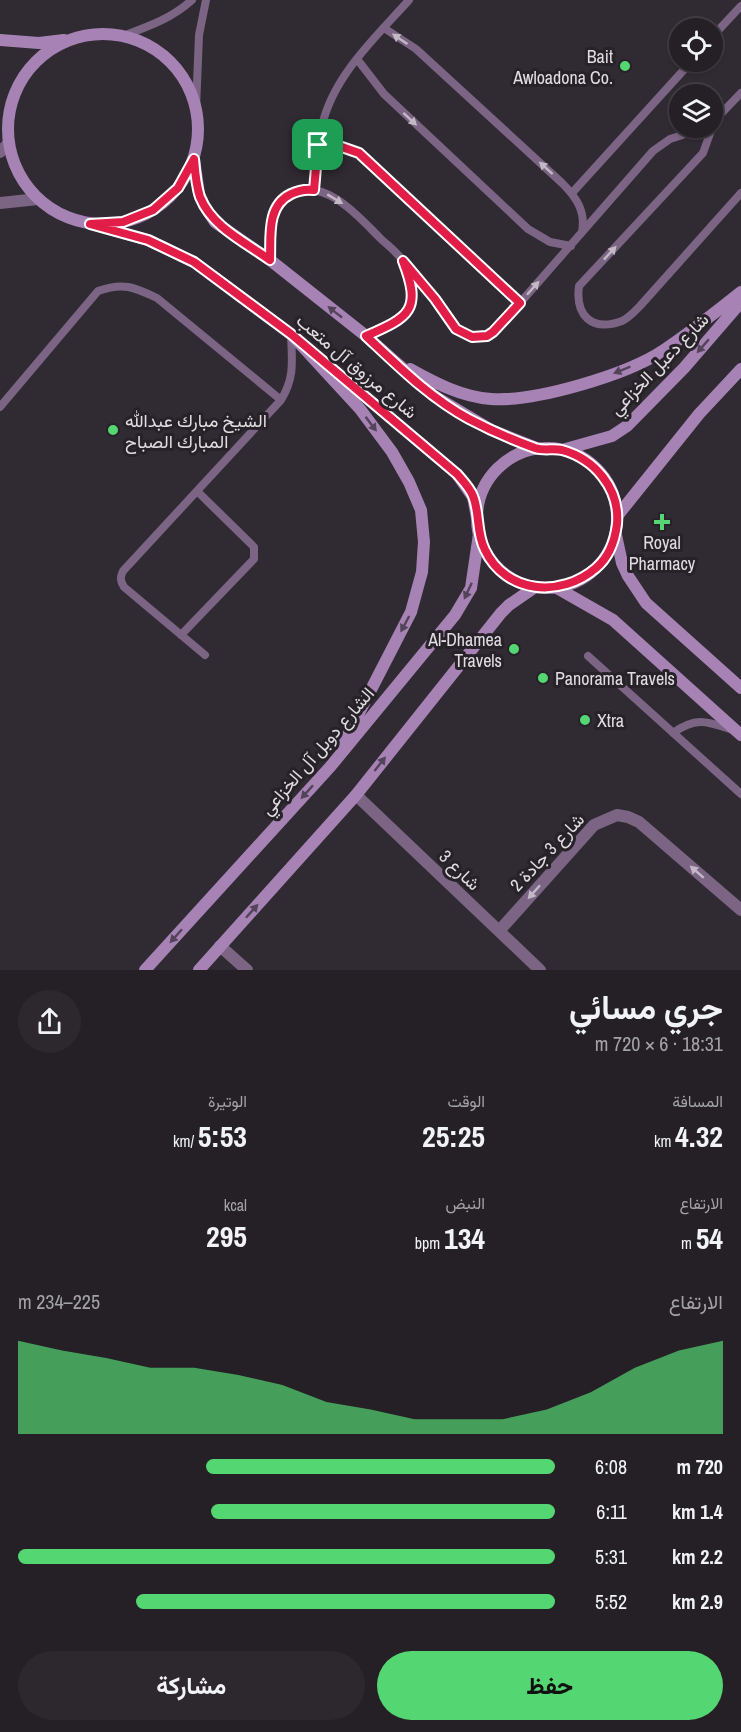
<!DOCTYPE html>
<html lang="ar">
<head>
<meta charset="utf-8">
<style>
  :root { --surface:#242026; --page:#2c282e; --text:#f1f3f6; --muted:#a3a3a7; --line:#413e43; --accent:#54d672 }
  body { margin:0; font-family:"Archivo Narrow",Vazirmatn,sans-serif; background:var(--page); color:var(--text); direction:rtl; height:100vh; display:flex; flex-direction:column; font-size:22px; white-space:nowrap }
  * { box-sizing:border-box; margin:0 }
  p { font-size:20px; color:var(--muted) }
  .icon { flex:none; width:33px; height:33px; fill:none; stroke:currentColor; stroke-width:2; stroke-linecap:round; stroke-linejoin:round }
  .map { position:relative; height:970px; overflow:hidden; direction:ltr }
  .drawer { display:flex; flex-direction:column; background:var(--surface); flex:1 }
  .drawer>* { flex:none }
  .tools { position:absolute; left:669px; top:18px; display:grid; gap:12px }
  .tools a { display:grid; place-items:center; width:54px; height:54px; border-radius:50%; background:var(--surface); box-shadow:0 2px 4px #0004,0 0 0 2px var(--line); font-size:30px }
  .pin { position:absolute; display:grid; place-items:center; width:51px; height:51px; color:#fff; margin:-26px; border-radius:12px; box-shadow:0 3px 9px #0006 }
  .round { display:grid; place-items:center; flex:none; width:63px; height:63px; border-radius:32px; background:var(--page) }
  .summary { display:flex; align-items:center; justify-content:space-between; height:102px; padding:0 18px }
  h1 { font-size:33px; font-weight:700; line-height:45px }
  .stats { display:grid; grid-template-columns:repeat(3,1fr); gap:9px; height:102px; padding:6px 18px }
  .stats div { display:grid; align-content:center }
  .stats b { font-size:30px; font-weight:700 }
  .stats small { font-size:16px; font-weight:400 }
  .stats p { font-size:16px }
  .chart { height:168px; padding:12px 18px }
  .chart p { display:flex; justify-content:space-between }
  .chart svg { width:100%; height:108px; margin-top:6px; fill:var(--accent); opacity:.7 }
  .button { display:flex; gap:12px; margin-top:auto; padding:12px 18px }
  .button a { flex:1; height:69px; border-radius:36px; background:var(--accent); color:#111; font-size:24px; font-weight:700; line-height:69px; text-align:center }
  .button a+a { background:var(--page); color:var(--text) }
  ul { padding:0 18px; list-style:none; font-size:20px }
  li { display:grid; grid-template-columns:96px 72px 1fr; align-items:center; height:45px }
  li i { height:15px; border-radius:8px; background:var(--accent) }
  .map>svg:first-child { display:block }
</style>
</head>
<body>
<div class="map">
<svg width="741" height="970" viewBox="0 0 741 970">
  <rect width="100%" height="100%" fill="#302b32"/>
  <g fill="none" stroke-linecap="round" stroke-linejoin="round">
    <!-- service -->
    <path stroke="#7b6484" stroke-width="8" d="M 384,28 L 416,49 L 562,183 C 576,197 586,211 582,232
      M 120,37 C 147,27 171,19 192,0
      M 712,37 L 741,6
      M 357,59 L 384,94 L 528,229 L 550,242 L 571,246
      M 196,108 L 199,35 L 206,0
      M 712,123 L 741,93
      M 712,128 L 703,153 L 579,286 C 575,316 592,332 622,321 C 629,318 635,311 640,306 L 741,193
      M 318,145 L 339,146 L 359,153 L 520,303
      M 314,190 C 317,169 317,147 322,126 C 333,76 376,37 409,0
      M 572,193 L 691,62
      M 270,260 C 270,243 267,221 277,205 C 280,201 286,196 291,194 C 325,177 358,216 380,238 C 387,245 397,252 403,261 C 410,272 415,293 411,305 C 404,323 382,329 366,336
      M 403,261 L 435,299 L 456,329 L 472,337 L 487,336 L 493,332 L 520,303 L 653,151 L 670,139 L 704,128
      M 0,407 L 98,291 C 123,282 134,287 157,298 L 281,400
      M 181,635 L 254,559 L 254,547 L 197,491
      M 205,655 L 124,587 C 120,581 120,577 123,571 L 281,400 C 295,377 292,361 291,335
      M 588,656 L 741,794
      M 673,733 C 697,716 708,722 733,730"/>
    <!-- minor -->
    <path stroke="#7b6484" stroke-width="12" d="M 0,152 L 8,144
      M 0,203 L 38,199
      M 356,795 L 540,970
      M 499,931 L 594,825 L 617,815 L 628,817 L 639,822 L 741,910
      M 220,946 L 247,970"/>
    <!-- secondary -->
    <path stroke="#a783b5" stroke-width="12" d="M8 129a95 95 0 1 1 190 0a95 95 0 1 1-190 0Z
      M 0,40 L 39,43 L 64,40
      M 194,159 L 199,194 L 205,207 L 215,222 L 270,260 L 366,336 L 434,396 L 491,430 L 539,449
      M 102,227 L 148,240 L 194,262 L 296,338
      M 291,334 L 360,409 L 392,452 L 409,482 L 421,510 L 424,542 L 422,572 L 411,612 L 343,744
      M 330,367 L 457,474 L 473,497 L 477,518
      M 410,369 C 435,383 462,397 491,399 C 535,402 627,375 664,350 C 691,332 716,312 741,292
      M477 518a70 70 0 1 1 140 0a70 70 0 1 1-140 0Z
      M 562,450 L 612,436 L 627,426 L 684,368 L 741,302
      M 618,515 L 699,414 L 741,369
      M 616,535 L 622,563 L 628,576 L 646,603 L 741,688
      M 557,588 L 613,620 L 741,735
      M 145,970 L 330,767 L 455,615 L 471,588 L 479,534
      M 199,970 L 356,795 L 501,613 L 509,605 L 535,587"/>
  </g>
  <!-- one-way arrows -->
  <defs><path id="oneway-solid" d="M-6-.8H1V-3.2L6.5 0L1 3.2V.8H-6Z" transform="scale(1.5)"/></defs>
  <g fill="#c2b9c5">
    <use href="#oneway-solid" transform="translate(400 39) rotate(-146)"/>
    <use href="#oneway-solid" transform="translate(410 119) rotate(43)"/>
    <use href="#oneway-solid" transform="translate(546 168) rotate(-138)"/>
    <use href="#oneway-solid" transform="translate(335 199) rotate(31)"/>
    <use href="#oneway-solid" transform="translate(610 253) rotate(-47)"/>
    <use href="#oneway-solid" transform="translate(533 288) rotate(-48)"/>
    <use href="#oneway-solid" transform="translate(697 872) rotate(-139)"/>
    <use href="#oneway-solid" transform="translate(534 892) rotate(132)"/>
  </g>
  <g fill="#534459">
    <use href="#oneway-solid" transform="translate(335 312) rotate(-142)"/>
    <use href="#oneway-solid" transform="translate(703 346) rotate(131)"/>
    <use href="#oneway-solid" transform="translate(622 370) rotate(158)"/>
    <use href="#oneway-solid" transform="translate(371 424) rotate(53)"/>
    <use href="#oneway-solid" transform="translate(468 591) rotate(115)"/>
    <use href="#oneway-solid" transform="translate(405 624) rotate(118)"/>
    <use href="#oneway-solid" transform="translate(380 764) rotate(-52)"/>
    <use href="#oneway-solid" transform="translate(307 792) rotate(132)"/>
    <use href="#oneway-solid" transform="translate(252 911) rotate(-48)"/>
    <use href="#oneway-solid" transform="translate(176 936) rotate(132)"/>
  </g>
  <g fill="none" stroke-linecap="round" stroke-linejoin="round">
    <defs>
      <path id="route" d="M 318,145 L 339,146 L 359,153 L 520,303 L 493,332 L 487,336 L 472,337 L 456,329 L 435,299 L 403,261 C 422,310 410,317 366,336 C 398,366 430,398 469,419 C 490,430 513,440 535,448 C 544,451 553,448 562,450 C 595,459 620,489 617,524 C 615,540 609,557 596,568 C 561,598 506,594 485,550 C 476,533 480,513 473,496 C 470,488 463,481 457,474 L 291,334 L 194,262 L 148,240 L 90,224 L 123,222 L 153,210 L 178,188 L 194,159 C 195,171 196,185 200,197 C 212,227 245,242 270,260 C 271,237 266,206 291,194 C 299,190 306,189 314,190 Z"/>
    </defs>
    <!-- route casing -->
    <use href="#route" stroke="#fff" stroke-width="12"/>
    <!-- route -->
    <use href="#route" stroke="#e11d48" stroke-width="8"/>
  </g>
  <!-- markers -->
  <g fill="#54d672" stroke="#262228" stroke-width="2">
    <circle cx="625" cy="66" r="6"/>
    <circle cx="113" cy="430" r="6"/>
    <path d="M659 513h6v6h6v6h-6v6h-6v-6h-6v-6h6z"/>
    <circle cx="514" cy="649" r="6"/>
    <circle cx="543" cy="678" r="6"/>
    <circle cx="585" cy="720" r="6"/>
  </g>
  <g text-anchor="middle" dominant-baseline="central" stroke-width="6" stroke-linejoin="round" paint-order="stroke">
    <!-- poi labels -->
    <g font-size="18" fill="#e0dde1" stroke="#262228" text-anchor="start">
      <text x="613" y="56" text-anchor="end">Bait<tspan x="613" dy="21">Awloadona Co.</tspan></text>
      <text x="125" y="420">الشيخ مبارك عبدالله<tspan x="125" dy="21">المبارك الصباح</tspan></text>
      <text x="662" y="542" text-anchor="middle">Royal<tspan x="662" dy="21">Pharmacy</tspan></text>
      <text x="502" y="639" text-anchor="end">Al-Dhamea<tspan x="502" dy="21">Travels</tspan></text>
      <text x="555" y="678">Panorama Travels</text>
      <text x="597" y="720">Xtra</text>
    </g>
    <!-- street labels -->
    <g font-size="18" fill="#e0dde1" stroke="#262228">
      <text transform="translate(659 364) rotate(-46)">شارع دعبل الخزاعي</text>
      <text transform="translate(357 366) rotate(40)">شارع مرزوق آل متعب</text>
      <text transform="translate(317 751) rotate(-49)">الشارع دوبل آل الخزاعي</text>
      <text transform="translate(547 852) rotate(-47)">شارع 3 جادة 2</text>
      <text transform="translate(460 870) rotate(44)">شارع 3</text>
    </g>
  </g>
</svg>
<div class="tools">
<a><svg class="icon" aria-label="locate" viewBox="0 0 24 24"><circle cx="12" cy="12" r="6"/><path d="M12 2v4M12 18v4M2 12h4M18 12h4"/></svg></a>
<a><svg class="icon" aria-label="layers" viewBox="0 0 24 24"><path d="M12 4l9 5-9 5-9-5zM3 14l9 5 9-5"/></svg></a>
</div>
<div class="pin" style="left:318px;top:145px;background:#1e9e55"><svg class="icon" aria-label="arrive" viewBox="0 0 24 24"><path d="M6 21V4h12l-3 4 3 4H6"/></svg></div>
</div>
<section class="drawer">
<div class="summary"><div><h1>جري مسائي</h1><p>18:31 · 6 × 720 m</p></div><a class="round"><svg class="icon" aria-label="share" viewBox="0 0 24 24"><path d="M12 15V3M7 8l5-5 5 5M5 13v7h14v-7"/></svg></a></div>
<div class="stats">
<div><p>المسافة</p><b>4.32<small> km</small></b></div>
<div><p>الوقت</p><b>25:25</b></div>
<div><p>الوتيرة</p><b>5:53<small> /km</small></b></div>
</div>
<div class="stats">
<div><p>الارتفاع</p><b>54<small> m</small></b></div>
<div><p>النبض</p><b>134<small> bpm</small></b></div>
<div><p>kcal</p><b>295</b></div>
</div>
<div class="chart"><p><span>الارتفاع</span>225–234 m</p>
<svg viewBox="0 0 160 44" preserveAspectRatio="none"><path d="M0 44V6L10 10L20 13L30 17L40 17L50 20L60 24L70 31L80 34L90 38L100 38L110 38L120 34L130 27L140 17L150 10L160 6V44z"/></svg>
</div>
<ul>
<li><b>720 m</b>6:08<i style="width:65%"></i></li>
<li><b>1.4 km</b>6:11<i style="width:64%"></i></li>
<li><b>2.2 km</b>5:31<i style="width:100%"></i></li>
<li><b>2.9 km</b>5:52<i style="width:78%"></i></li>
</ul>
<div class="button"><a>حفظ</a><a>مشاركة</a></div>
</section>
</body>
</html>
